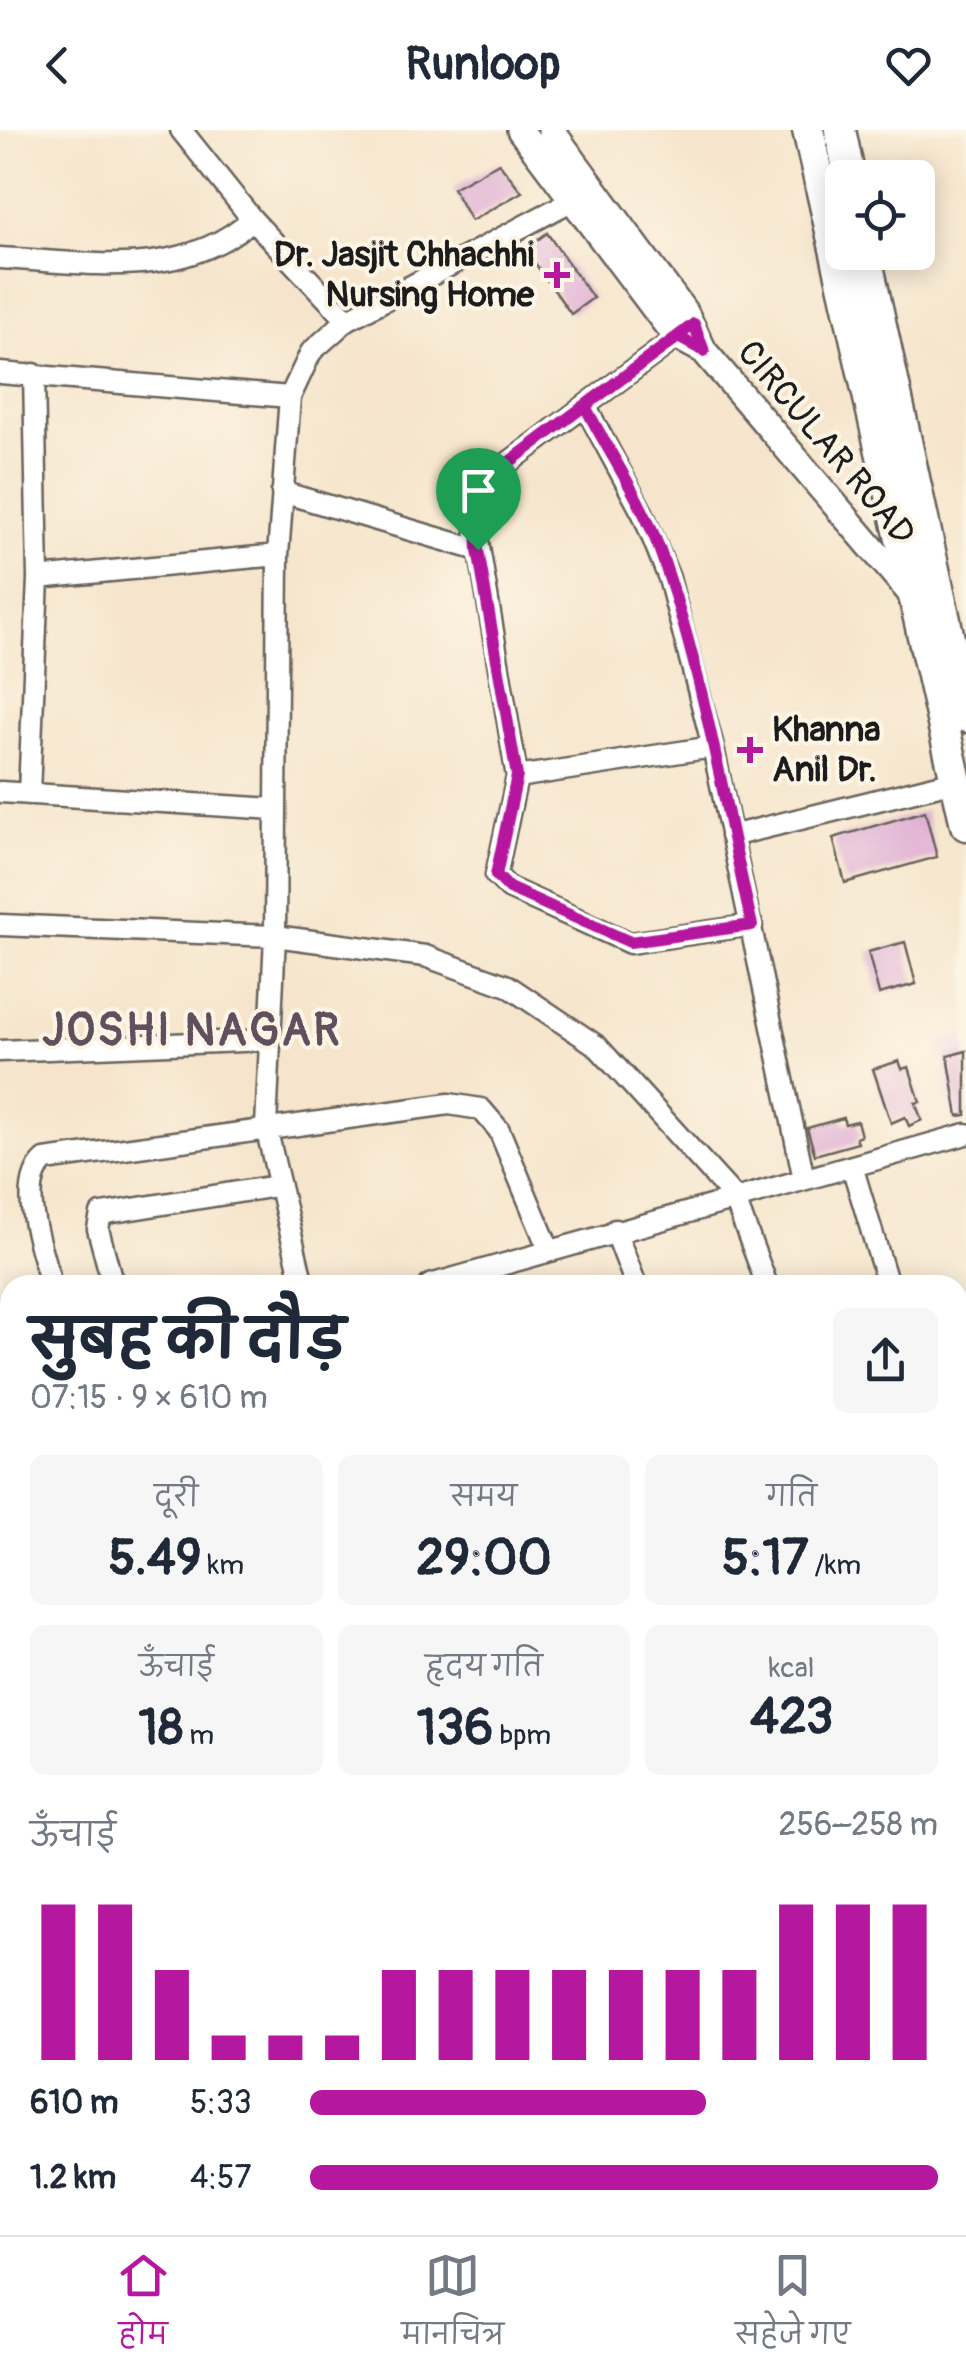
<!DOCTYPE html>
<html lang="hi">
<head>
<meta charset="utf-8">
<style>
  :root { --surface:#fff; --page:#f6f6f7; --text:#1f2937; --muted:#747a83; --line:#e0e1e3; --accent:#b5179e }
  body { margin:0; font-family:Pangolin,"Playpen Sans Deva",sans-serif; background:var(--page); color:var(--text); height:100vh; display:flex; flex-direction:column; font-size:38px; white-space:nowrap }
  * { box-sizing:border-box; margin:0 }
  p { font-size:32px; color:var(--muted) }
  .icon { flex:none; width:55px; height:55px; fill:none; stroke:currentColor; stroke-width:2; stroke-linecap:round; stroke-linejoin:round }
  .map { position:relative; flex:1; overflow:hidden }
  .side { position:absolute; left:0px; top:1145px; width:968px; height:960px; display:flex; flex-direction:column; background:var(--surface); border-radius:30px 30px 0 0; box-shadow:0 5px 25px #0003 }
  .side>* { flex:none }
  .fabs { position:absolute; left:825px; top:30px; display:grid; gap:20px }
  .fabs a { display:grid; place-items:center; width:110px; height:110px; border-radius:15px; background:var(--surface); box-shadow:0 5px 25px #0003; font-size:50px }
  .pin { position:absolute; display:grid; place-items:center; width:85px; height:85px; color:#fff; margin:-102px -42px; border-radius:50% 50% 50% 0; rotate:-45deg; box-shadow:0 0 10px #0007 }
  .pin .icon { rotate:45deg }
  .round { display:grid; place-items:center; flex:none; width:105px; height:105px; border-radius:15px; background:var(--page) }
  .headline { display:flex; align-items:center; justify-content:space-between; height:170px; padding:0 30px }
  h1 { font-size:55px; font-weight:700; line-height:75px }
  .metrics { display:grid; grid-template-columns:repeat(3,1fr); gap:15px; height:170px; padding:10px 30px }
  .metrics div { display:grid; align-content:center; border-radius:15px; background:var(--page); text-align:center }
  .metrics b { font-size:50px; font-weight:700 }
  .metrics small { font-size:28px; font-weight:400 }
  .metrics p { font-size:28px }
  .chart { height:280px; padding:20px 30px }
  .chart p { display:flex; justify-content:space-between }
  .chart svg { width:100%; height:180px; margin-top:10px; stroke:var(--accent); stroke-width:6 }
  ul { padding:0 30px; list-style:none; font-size:32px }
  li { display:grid; grid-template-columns:160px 120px 1fr; align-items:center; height:75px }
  li i { height:25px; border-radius:12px; background:var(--accent) }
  header { display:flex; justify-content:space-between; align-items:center; height:130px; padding:0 30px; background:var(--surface); font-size:45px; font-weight:700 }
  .menu { display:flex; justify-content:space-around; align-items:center; height:140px; border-top:2px solid var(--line); background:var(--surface); font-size:28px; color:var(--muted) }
  .menu a { display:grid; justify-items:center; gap:5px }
  .menu .current { color:var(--accent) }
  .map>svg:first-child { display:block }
</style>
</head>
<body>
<header><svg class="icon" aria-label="back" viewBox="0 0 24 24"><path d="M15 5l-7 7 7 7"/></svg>Runloop<svg class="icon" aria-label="heart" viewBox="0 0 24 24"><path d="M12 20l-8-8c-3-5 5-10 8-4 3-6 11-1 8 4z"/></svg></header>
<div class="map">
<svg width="966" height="2105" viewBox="0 0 966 2105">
  <defs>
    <pattern id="grass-dots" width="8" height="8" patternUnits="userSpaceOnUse" patternTransform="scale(2.5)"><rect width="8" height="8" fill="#83ce8c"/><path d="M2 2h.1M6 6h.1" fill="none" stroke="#71b078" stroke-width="1.8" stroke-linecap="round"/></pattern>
  </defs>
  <rect width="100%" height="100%" fill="#fcf5e5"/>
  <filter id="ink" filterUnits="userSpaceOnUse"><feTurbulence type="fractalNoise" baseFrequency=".01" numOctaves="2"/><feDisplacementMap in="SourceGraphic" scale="20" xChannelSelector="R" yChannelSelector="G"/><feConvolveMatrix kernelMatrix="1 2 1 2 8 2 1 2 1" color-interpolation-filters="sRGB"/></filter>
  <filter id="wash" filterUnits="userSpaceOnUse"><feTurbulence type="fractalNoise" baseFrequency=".0048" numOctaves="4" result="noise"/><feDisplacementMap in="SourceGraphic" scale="40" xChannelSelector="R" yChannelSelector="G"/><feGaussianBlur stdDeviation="2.25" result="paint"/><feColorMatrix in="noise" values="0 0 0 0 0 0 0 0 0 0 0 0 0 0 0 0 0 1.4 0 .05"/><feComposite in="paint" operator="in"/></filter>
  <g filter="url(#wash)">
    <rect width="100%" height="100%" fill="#f6e5cc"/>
    <!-- built -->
    <path fill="#e7d2ef" d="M 966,904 L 966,992 L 954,996 L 939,911 Z"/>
    <!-- grass -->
    <path fill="url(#grass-dots)" stroke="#507554" stroke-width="2.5" d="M 966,1733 L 966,2105 L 0,2105 L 0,2041 L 10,2037 L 10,2095 L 958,2095 L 958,1736 Z"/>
    <g id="blocks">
      <!-- building -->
      <path fill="#dfaed4" d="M 499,33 L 522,62 L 471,91 L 453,58 Z
        M 547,103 L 593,168 L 571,184 L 525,119 Z
        M 925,681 L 937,727 L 845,753 L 833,708 Z
        M 905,812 L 916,854 L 879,864 L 868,822 Z
        M 966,921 L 966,985 L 958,986 L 948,926 Z
        M 899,931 L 902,939 L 909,937 L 920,972 L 915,973 L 922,990 L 909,996 L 905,987 L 891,993 L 873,939 Z
        M 843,988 L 845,994 L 857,991 L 861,1006 L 856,1008 L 858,1013 L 815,1025 L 807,998 Z"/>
    </g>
  </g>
  <g filter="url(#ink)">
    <use href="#blocks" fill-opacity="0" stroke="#68625a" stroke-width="2.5"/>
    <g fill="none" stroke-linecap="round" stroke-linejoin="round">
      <defs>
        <path id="minor" d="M 181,0 L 252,89 L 347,190
          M 0,128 C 86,132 183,152 252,89
          M 688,199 L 492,345 L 476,369 L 476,399 L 517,647 L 496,745 L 509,758 L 630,813 L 752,795
          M 0,243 L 290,267
          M 585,276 L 643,384 L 669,448 L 713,617 L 804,1049
          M 282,362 L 478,420
          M 38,448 L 278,425
          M 517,647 L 713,617
          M 0,662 L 274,679
          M 29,664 L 38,448 L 34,244
          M 731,706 L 955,651
          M 0,795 L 275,806 L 425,826 L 508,856 L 597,916 L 734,1067 L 767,1155
          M 0,921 L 268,910
          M 852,1036 L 888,1155
          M 615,1100 L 636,1155
          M 51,1155 C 43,1121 15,1057 45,1030 L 449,974 L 481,979 L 499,1000 L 549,1120
          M 113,1155 L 98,1099 L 101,1084 L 276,1056
          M 303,1155 L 266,997 L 275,806 L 278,425 L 290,267 L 311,222 L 347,190 L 586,63
          M 430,1155 L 966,1004
          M 958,1222 L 966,1219
          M 0,1274 L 10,1311
          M 958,1628 L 966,1648"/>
        <path id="tertiary" d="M 520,0 L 666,194 L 678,207 L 704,221
          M 551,0 L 686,184 L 704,221 L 918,472"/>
        <path id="secondary" d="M 808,0 L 966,695
          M 840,0 L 850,48
          M 865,122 L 966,587"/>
        <path id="primary" d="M 958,1679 L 966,1676
          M 958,1716 L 966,1713
          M 0,1975 L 10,1972
          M 0,2013 L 10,2010"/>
      </defs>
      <!-- minor casing -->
      <use href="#minor" stroke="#68625a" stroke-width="25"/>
      <!-- tertiary casing -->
      <use href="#tertiary" stroke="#68625a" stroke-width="30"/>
      <!-- secondary casing -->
      <use href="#secondary" stroke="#68625a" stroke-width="35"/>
      <!-- primary casing -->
      <use href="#primary" stroke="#68625a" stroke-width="38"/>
      <!-- minor -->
      <use href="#minor" stroke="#fff" stroke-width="20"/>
      <!-- tertiary -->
      <use href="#tertiary" stroke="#fff" stroke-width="25"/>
      <!-- secondary -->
      <use href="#secondary" stroke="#fff" stroke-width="30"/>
      <!-- primary -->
      <use href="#primary" stroke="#fff" stroke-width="32"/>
    </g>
  </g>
  <g fill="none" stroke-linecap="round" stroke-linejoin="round" filter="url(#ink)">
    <defs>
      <path id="route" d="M 478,420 L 517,646 L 496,745 L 509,758 L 630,812 L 752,795 C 723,670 703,539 659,418 C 641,369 609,323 585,276 L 678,207 L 704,221 L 694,194 L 492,345 L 476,369 L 478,420"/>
    </defs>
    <!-- route casing -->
    <use href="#route" stroke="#fff" stroke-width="20"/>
    <!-- route -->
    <use href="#route" stroke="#b5179e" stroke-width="12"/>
  </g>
  <!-- markers -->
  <g fill="#b5179e" stroke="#fcf5e5" stroke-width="4">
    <path d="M552 130h10v10h10v10h-10v10h-10v-10h-10v-10h10z"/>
    <path d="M745 605h10v10h10v10h-10v10h-10v-10h-10v-10h10z"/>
  </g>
  <g text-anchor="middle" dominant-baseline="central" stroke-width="8" stroke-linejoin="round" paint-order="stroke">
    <!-- poi labels -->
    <g font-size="35" font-weight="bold" fill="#1c1c1c" stroke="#fcf5e5" text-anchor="end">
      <text x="534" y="125">Dr. Jasjit Chhachhi<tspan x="534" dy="40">Nursing Home</tspan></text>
      <text x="772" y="600" text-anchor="start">Khanna<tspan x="772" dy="40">Anil Dr.</tspan></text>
    </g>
    <!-- street labels -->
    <g font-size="35" fill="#1c1c1c" stroke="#fcf5e5">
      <text transform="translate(826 313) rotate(50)">CIRCULAR ROAD</text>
    </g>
    <!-- district labels -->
    <g font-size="45" font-weight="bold" letter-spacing="2.5" fill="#604f5c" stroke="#fcf5e5">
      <text x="192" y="901">JOSHI NAGAR</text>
    </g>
  </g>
</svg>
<div class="fabs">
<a><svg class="icon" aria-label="locate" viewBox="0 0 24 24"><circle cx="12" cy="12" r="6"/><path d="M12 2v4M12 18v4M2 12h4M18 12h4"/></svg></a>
</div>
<div class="pin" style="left:478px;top:420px;background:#1e9e55"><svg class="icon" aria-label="arrive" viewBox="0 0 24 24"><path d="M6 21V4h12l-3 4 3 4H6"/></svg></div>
<section class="side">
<div class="headline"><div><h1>सुबह की दौड़</h1><p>07:15 · 9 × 610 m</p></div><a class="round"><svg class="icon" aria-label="share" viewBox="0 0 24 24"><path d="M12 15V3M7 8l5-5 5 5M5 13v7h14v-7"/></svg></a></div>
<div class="metrics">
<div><p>दूरी</p><b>5.49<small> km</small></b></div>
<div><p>समय</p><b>29:00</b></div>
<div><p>गति</p><b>5:17<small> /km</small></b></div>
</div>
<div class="metrics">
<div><p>ऊँचाई</p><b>18<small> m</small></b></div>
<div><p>हृदय गति</p><b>136<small> bpm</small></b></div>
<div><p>kcal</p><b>423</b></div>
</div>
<div class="chart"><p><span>ऊँचाई</span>256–258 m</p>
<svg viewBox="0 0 160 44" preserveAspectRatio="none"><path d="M5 44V6M15 44V6M25 44V22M35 44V38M45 44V38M55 44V38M65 44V22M75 44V22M85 44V22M95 44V22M105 44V22M115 44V22M125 44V22M135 44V6M145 44V6M155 44V6"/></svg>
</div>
<ul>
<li><b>610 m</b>5:33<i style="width:63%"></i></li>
<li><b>1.2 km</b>4:57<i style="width:100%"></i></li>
</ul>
</section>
</div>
<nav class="menu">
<a class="current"><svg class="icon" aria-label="home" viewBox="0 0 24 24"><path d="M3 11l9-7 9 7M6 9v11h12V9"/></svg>होम</a>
<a><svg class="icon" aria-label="map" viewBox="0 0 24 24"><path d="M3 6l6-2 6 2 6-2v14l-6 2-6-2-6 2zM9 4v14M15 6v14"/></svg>मानचित्र</a>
<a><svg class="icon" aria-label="saved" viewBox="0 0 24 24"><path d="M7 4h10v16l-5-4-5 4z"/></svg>सहेजे गए</a>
</nav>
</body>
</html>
